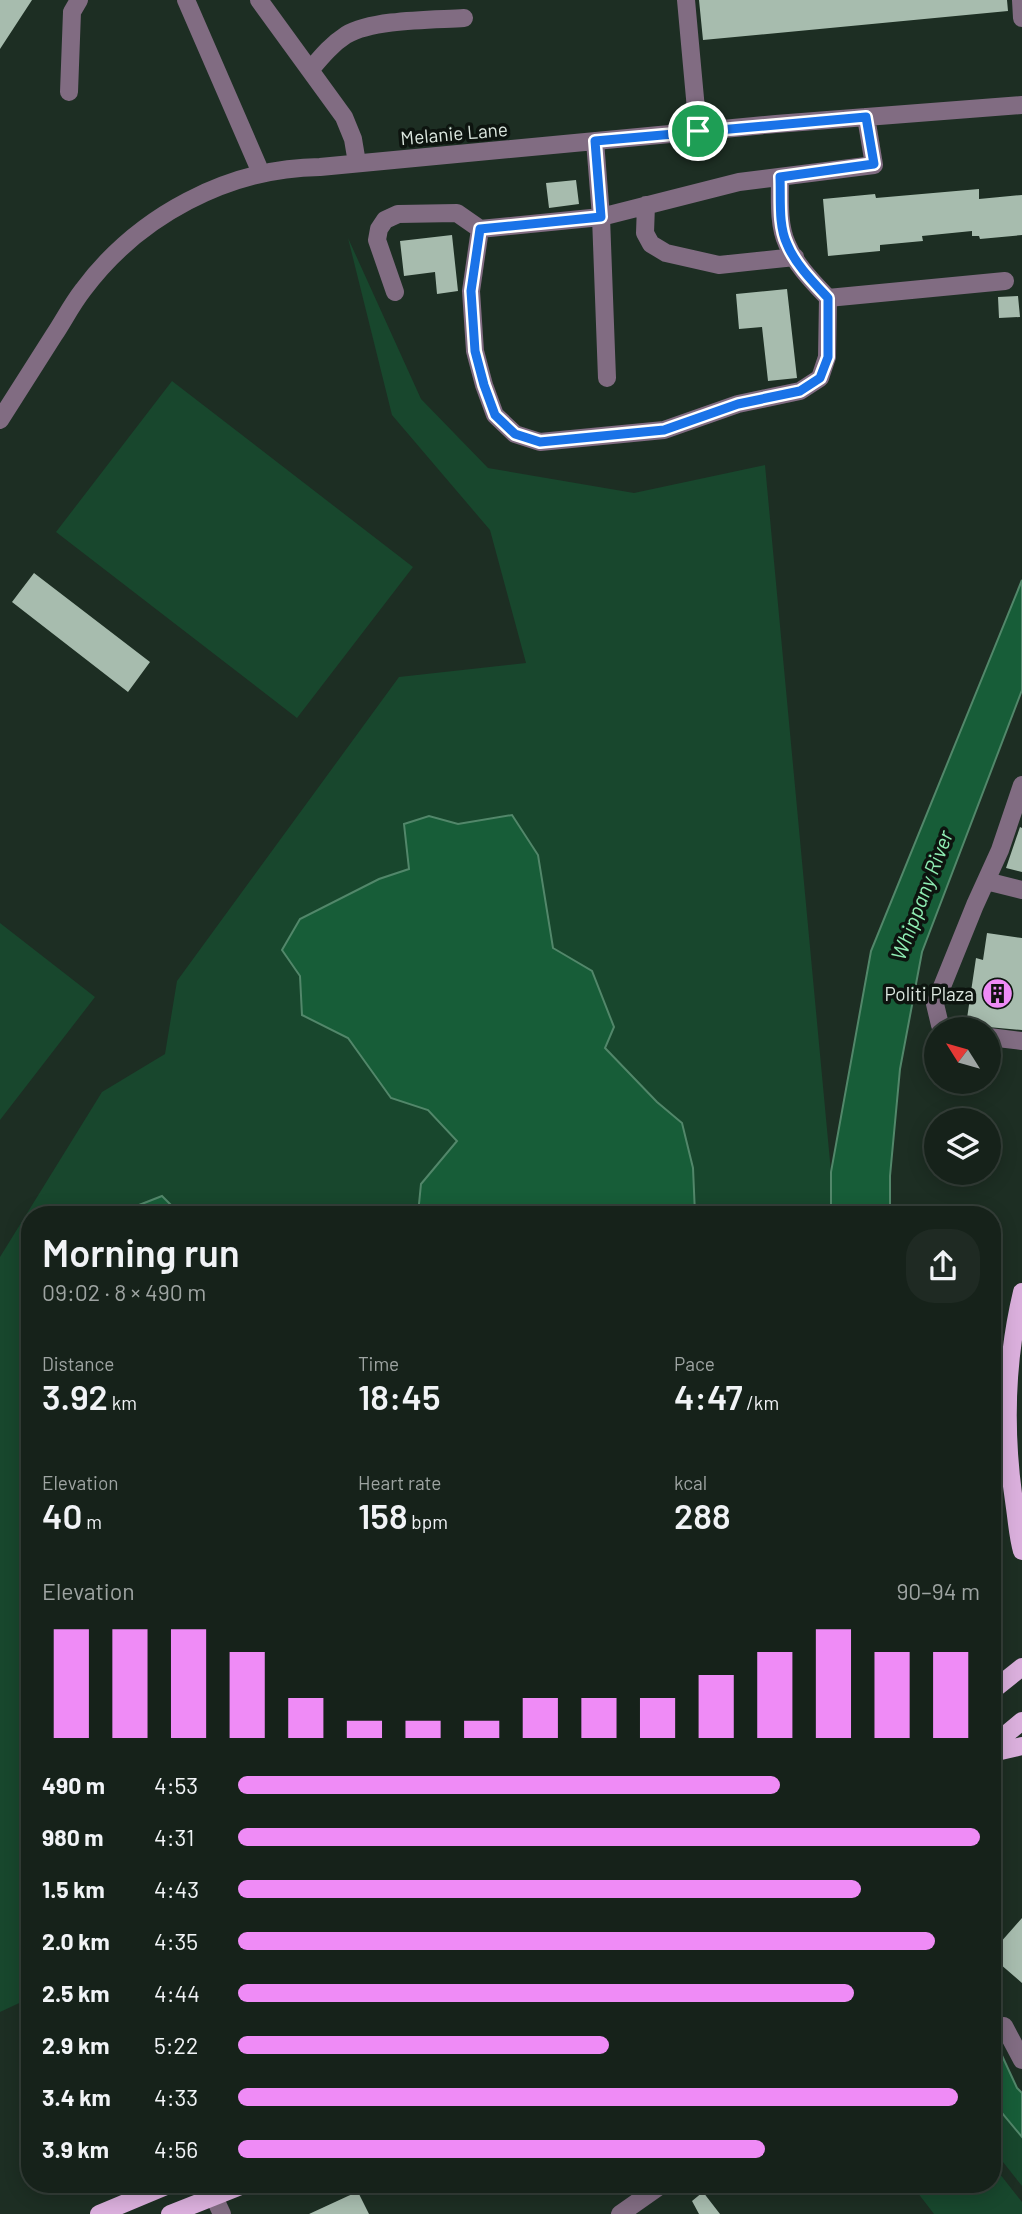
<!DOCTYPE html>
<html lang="en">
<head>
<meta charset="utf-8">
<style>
  :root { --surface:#16221a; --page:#1f2a23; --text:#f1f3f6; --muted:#9ea4a2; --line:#353f39; --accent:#ef8bf6 }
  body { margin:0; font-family:Barlow,sans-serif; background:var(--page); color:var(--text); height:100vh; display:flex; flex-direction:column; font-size:26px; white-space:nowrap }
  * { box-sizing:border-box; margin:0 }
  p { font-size:23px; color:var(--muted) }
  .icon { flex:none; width:38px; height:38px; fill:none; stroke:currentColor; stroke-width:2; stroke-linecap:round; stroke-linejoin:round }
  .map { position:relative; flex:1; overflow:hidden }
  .details { position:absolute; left:21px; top:1206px; width:980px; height:987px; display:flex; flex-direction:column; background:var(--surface); border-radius:28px; box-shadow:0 4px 18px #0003,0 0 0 2px var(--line) }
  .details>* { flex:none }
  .needle { width:46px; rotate:307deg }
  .controls { position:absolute; left:924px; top:1017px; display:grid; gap:14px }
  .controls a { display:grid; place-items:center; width:77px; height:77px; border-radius:50%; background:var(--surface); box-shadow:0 4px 18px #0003,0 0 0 2px var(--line); font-size:35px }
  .pin { position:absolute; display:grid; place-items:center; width:60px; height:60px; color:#fff; margin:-30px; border:4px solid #fff; border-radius:50%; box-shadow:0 2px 7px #0007 }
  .round { display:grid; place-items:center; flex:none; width:74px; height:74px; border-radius:28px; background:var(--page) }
  .head { display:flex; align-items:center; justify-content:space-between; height:119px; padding:0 21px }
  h1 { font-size:38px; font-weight:600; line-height:52px }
  .stats { display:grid; grid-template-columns:repeat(3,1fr); gap:10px; height:119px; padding:7px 21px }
  .stats div { display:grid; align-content:center }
  .stats b { font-size:35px; font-weight:600 }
  .stats small { font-size:19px; font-weight:400 }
  .stats p { font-size:19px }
  .chart { height:196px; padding:14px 21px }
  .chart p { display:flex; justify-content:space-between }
  .chart svg { width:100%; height:126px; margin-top:7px; stroke:var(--accent); stroke-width:6 }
  ul { padding:0 21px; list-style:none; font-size:23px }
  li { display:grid; grid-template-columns:112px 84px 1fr; align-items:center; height:52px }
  li i { height:18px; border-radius:9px; background:var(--accent) }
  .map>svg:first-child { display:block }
</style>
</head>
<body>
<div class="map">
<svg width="1022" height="2214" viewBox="0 0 1022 2214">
  <rect width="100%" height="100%" fill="#1d2e23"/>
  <!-- green -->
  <path fill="#18472d" d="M 348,238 L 421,399 L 488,468 L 634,493 L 765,465 L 831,1172 L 831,1214 L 30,1214 L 30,1998 L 0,2012 L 0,1257 L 102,1092 L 165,1054 L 177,981 L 399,677 L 526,663 L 490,530 L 392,415 Z
    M 172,381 L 413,567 L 297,718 L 56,532 Z
    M 0,923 L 95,997 L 0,1120 Z
    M 992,2101 L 1022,2137 L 1022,2186 L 992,2148 Z
    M 992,2164 L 1022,2202 L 1022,2214 L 934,2214 L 911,2184 L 992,2184 Z"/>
  <!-- water -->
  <path fill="#175d38" stroke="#52876a" stroke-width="2" d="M 1022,580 L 1022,690 L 922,952 L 900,1069 L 890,1176 L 890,1214 L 831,1214 L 831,1172 L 871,951 Z
    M 512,815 L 538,855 L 553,948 L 592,971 L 614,1027 L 605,1048 L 657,1102 L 682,1123 L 693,1168 L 695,1214 L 418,1214 L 421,1184 L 457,1141 L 428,1110 L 391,1098 L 348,1038 L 302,1015 L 300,976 L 282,950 L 300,919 L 379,879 L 409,869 L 404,824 L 429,816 L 458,824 Z
    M 162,1196 L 180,1214 L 124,1214 L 134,1207 Z
    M 992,2034 L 1017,2088 L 1022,2093 L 1022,2137 L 992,2101 Z"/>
  <!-- building -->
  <path fill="#a7bcae" d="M 0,0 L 32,0 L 0,49 Z
    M 699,0 L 1007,0 L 1008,11 L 703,40 Z
    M 576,180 L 579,204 L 549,208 L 546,183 Z
    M 979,189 L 979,199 L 1022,195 L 1022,235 L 980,239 L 979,236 L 972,236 L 972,231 L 922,236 L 923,241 L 880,245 L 880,251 L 828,256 L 823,199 L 875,194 L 876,198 Z
    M 452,235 L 458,291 L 437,294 L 435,272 L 404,276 L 400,241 Z
    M 787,289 L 797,378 L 768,381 L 762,327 L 739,329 L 736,294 Z
    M 1018,296 L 1020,317 L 999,318 L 998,297 Z
    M 34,573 L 150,662 L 128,692 L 12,602 Z
    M 1020,827 L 1022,828 L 1022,872 L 1006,868 Z
    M 987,933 L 1022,938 L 1022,1030 L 966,1025 L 976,958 L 983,960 Z
    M 1022,1918 L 1022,1983 L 992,1957 L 992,1952 Z
    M 358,2192 L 369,2214 L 309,2214 L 348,2196 Z
    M 703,2192 L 720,2214 L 699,2214 L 692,2201 Z"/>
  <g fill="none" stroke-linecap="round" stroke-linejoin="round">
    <!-- minor -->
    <path stroke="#816c82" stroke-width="18" d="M 186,0 L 261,173
      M 259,0 L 344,117 L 353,139 L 357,163
      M 686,0 L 698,131
      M 1021,0 L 1022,18
      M 311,69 C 322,56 332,44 346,35 C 373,19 433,20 464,18
      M 69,92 L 72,12 L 79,0
      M 595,141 L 601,217 L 607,378
      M 780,177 C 780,198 778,225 787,244 C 795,264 814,283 828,298 L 1005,281
      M 646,205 L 645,233 L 651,244 L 666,253 L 719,265 L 795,257
      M 395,292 L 377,240 L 379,229 L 385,220 L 398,214 L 457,213 L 480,229
      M 828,298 L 827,357 L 820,378 L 800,391 L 738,404 L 664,430 L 540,442 L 515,434 L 495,415 L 484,385 L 475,351 L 471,291 L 480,229 L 601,217 L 739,182 L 874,165 L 866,117
      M 0,420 C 18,392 36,363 54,335 C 64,320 72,304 83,290 C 138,216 228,168 320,167 L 776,124 L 1022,105
      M 986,881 L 1022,890
      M 951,1029 L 940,1025 L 935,1004 L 975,905 L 1000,850 L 1022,785
      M 989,1037 L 1022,1041
      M 1004,2026 L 1022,2060
      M 214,2197 L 222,2214
      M 620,2214 L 660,2186"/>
    <!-- major -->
    <path stroke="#daafdc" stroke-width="18" d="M 1022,1292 C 1005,1363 1004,1436 1015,1508 C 1017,1522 1018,1537 1022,1551
      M 992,1691 L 1022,1667
      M 992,1746 L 1022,1721
      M 992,1753 L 1022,1746
      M 99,2214 L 171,2184
      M 170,2214 L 246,2184"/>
  </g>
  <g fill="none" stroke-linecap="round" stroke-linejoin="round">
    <defs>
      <path id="route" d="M 866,117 L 874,164 L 780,177 C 781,198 778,225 787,244 C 795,264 814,283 828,298 L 828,357 L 820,378 L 800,391 L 738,404 L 664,430 L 540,442 L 515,434 L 495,415 L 484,385 L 475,351 L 471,291 L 480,229 L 601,217 L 595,141 Z"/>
    </defs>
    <!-- route casing -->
    <use href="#route" stroke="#fff" stroke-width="14"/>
    <!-- route -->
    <use href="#route" stroke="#1a73e8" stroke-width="9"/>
  </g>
  <!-- icons -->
  <defs>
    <symbol id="building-disc" viewBox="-11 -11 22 22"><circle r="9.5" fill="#ef8bf6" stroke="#0d140f"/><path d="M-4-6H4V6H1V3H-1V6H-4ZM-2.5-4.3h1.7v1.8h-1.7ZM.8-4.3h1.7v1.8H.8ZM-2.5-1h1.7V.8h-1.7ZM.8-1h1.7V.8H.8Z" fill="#111"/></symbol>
  </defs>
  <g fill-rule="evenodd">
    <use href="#building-disc" x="980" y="976" width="35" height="35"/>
  </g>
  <g text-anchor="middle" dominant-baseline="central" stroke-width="7" stroke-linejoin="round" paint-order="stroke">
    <!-- street labels -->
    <g font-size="19" fill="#dde8e0" stroke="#0d140f">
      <text transform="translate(454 133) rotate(-5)">Melanie Lane</text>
    </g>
    <!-- poi labels -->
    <g font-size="19" fill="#dde8e0" stroke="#0d140f" text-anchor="end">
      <text x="974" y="993">Politi Plaza</text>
    </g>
    <!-- water labels -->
    <g font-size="21" font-style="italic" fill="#90eeb4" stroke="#0d140f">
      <text transform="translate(921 895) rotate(-69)">Whippany River</text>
    </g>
  </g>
</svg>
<div class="controls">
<a><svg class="needle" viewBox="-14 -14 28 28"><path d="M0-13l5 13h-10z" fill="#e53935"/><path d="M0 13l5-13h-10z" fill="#9ea4a2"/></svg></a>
<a><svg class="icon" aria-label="layers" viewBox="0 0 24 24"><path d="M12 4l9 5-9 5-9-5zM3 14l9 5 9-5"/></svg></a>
</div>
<div class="pin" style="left:698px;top:131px;background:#1e9e55"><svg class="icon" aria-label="arrive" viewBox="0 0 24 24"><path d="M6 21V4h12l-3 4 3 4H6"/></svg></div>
<section class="details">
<div class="head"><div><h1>Morning run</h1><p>09:02 · 8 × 490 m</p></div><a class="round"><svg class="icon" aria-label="share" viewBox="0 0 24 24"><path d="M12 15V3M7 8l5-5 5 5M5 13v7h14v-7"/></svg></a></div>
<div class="stats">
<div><p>Distance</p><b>3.92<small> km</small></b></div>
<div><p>Time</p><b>18:45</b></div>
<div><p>Pace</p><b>4:47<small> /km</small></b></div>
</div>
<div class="stats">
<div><p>Elevation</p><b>40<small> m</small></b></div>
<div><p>Heart rate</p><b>158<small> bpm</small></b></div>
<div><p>kcal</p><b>288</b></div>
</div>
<div class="chart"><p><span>Elevation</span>90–94 m</p>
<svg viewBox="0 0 160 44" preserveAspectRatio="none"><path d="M5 44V6M15 44V6M25 44V6M35 44V14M45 44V30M55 44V38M65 44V38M75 44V38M85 44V30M95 44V30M105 44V30M115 44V22M125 44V14M135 44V6M145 44V14M155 44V14"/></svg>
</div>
<ul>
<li><b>490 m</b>4:53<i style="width:73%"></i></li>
<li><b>980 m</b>4:31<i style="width:100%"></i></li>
<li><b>1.5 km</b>4:43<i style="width:84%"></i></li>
<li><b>2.0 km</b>4:35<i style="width:94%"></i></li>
<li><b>2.5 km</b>4:44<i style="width:83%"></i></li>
<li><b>2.9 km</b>5:22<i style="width:50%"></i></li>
<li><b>3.4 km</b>4:33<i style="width:97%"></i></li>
<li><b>3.9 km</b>4:56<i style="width:71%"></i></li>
</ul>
</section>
</div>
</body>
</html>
